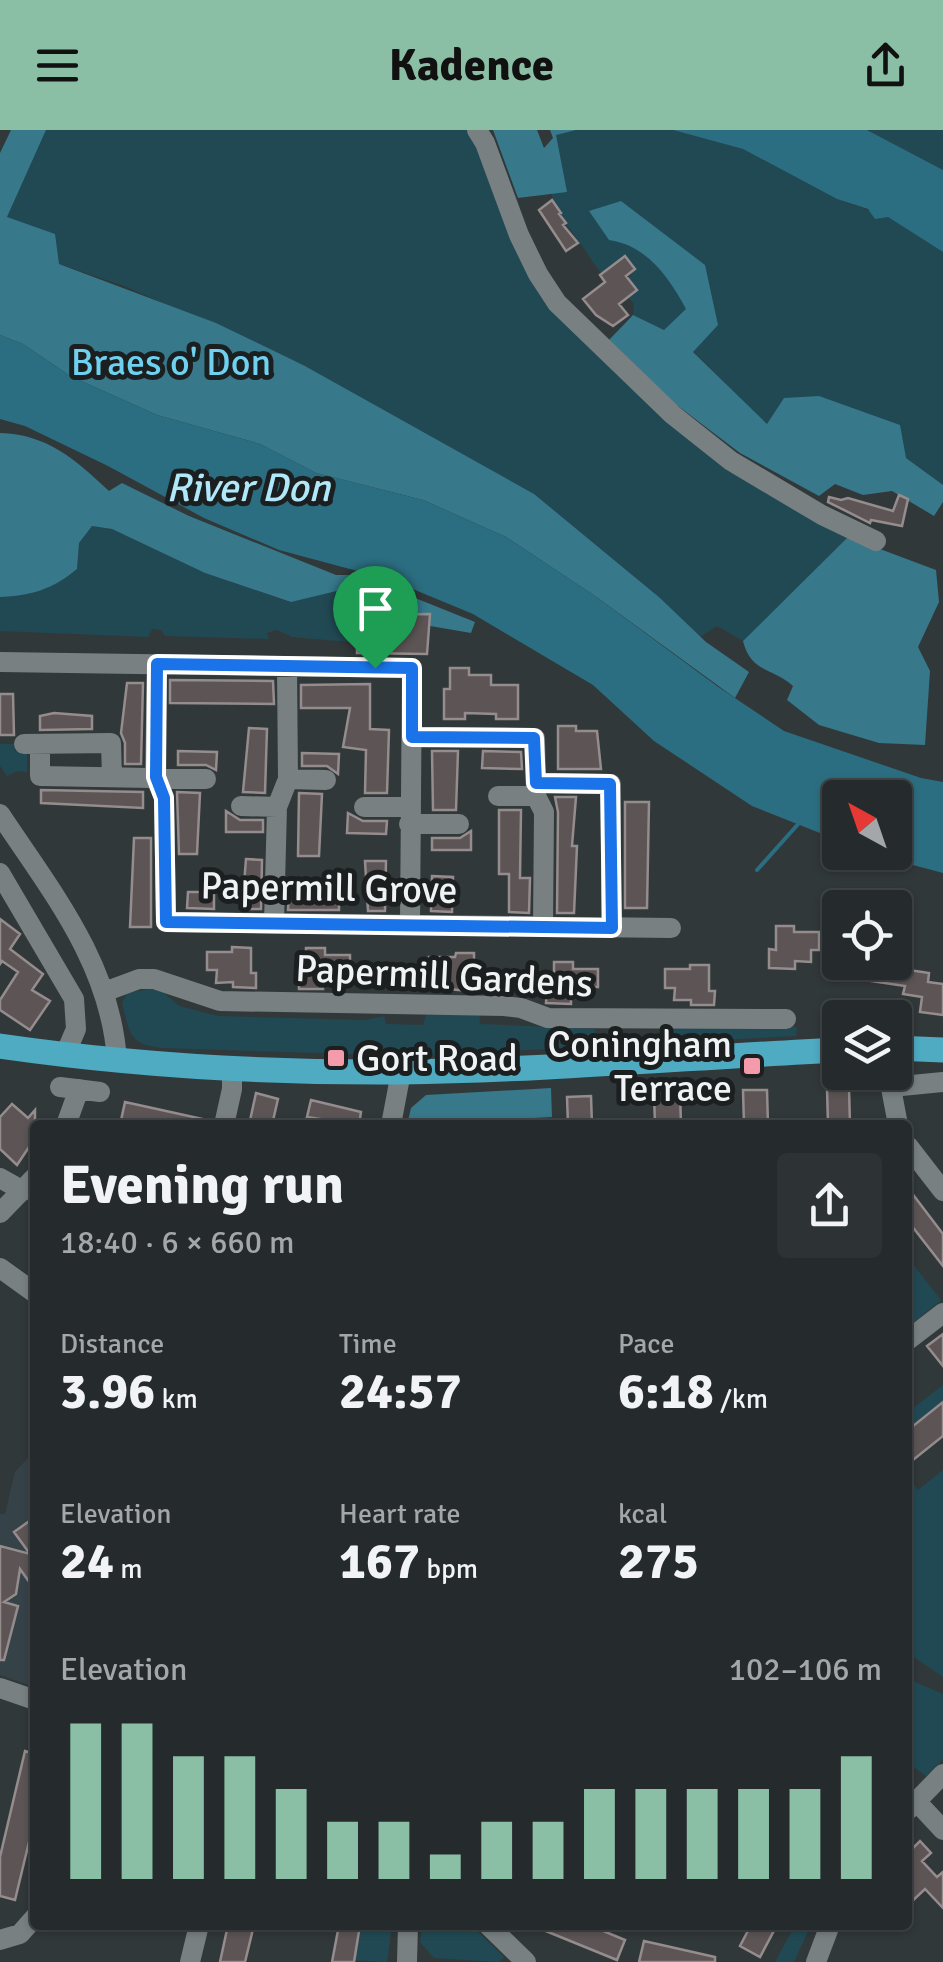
<!DOCTYPE html>
<html lang="en">
<head>
<meta charset="utf-8">
<style>
  :root { --surface:#252a2c; --page:#2d3234; --text:#f1f3f6; --muted:#a3a7a9; --line:#424648; --accent:#8abfa5 }
  body { margin:0; font-family:Signika,sans-serif; background:var(--page); color:var(--text); height:100vh; display:flex; flex-direction:column; font-size:38px; white-space:nowrap }
  * { box-sizing:border-box; margin:0 }
  p { font-size:32px; color:var(--muted) }
  .icon { flex:none; width:55px; height:55px; fill:none; stroke:currentColor; stroke-width:2; stroke-linecap:round; stroke-linejoin:round }
  .map { position:relative; flex:1; overflow:hidden }
  .details { position:absolute; left:30px; top:990px; width:882px; height:810px; display:flex; flex-direction:column; background:var(--surface); border-radius:10px; box-shadow:0 2px 8px #0004,0 0 0 2px var(--line) }
  .details>* { flex:none }
  .needle { width:65px; rotate:320deg }
  .buttons { position:absolute; left:822px; top:650px; display:grid; gap:20px }
  .buttons a { display:grid; place-items:center; width:90px; height:90px; border-radius:10px; background:var(--surface); box-shadow:0 2px 8px #0004,0 0 0 2px var(--line); font-size:50px }
  .pin { position:absolute; display:grid; place-items:center; width:85px; height:85px; color:#fff; margin:-102px -42px; border-radius:50% 50% 50% 0; rotate:-45deg; box-shadow:0 0 10px #0007 }
  .pin .icon { rotate:45deg }
  .round { display:grid; place-items:center; flex:none; width:105px; height:105px; border-radius:10px; background:var(--page) }
  .headline { display:flex; align-items:center; justify-content:space-between; height:170px; padding:0 30px }
  h1 { font-size:55px; font-weight:700; line-height:75px }
  .stats { display:grid; grid-template-columns:repeat(3,1fr); gap:15px; height:170px; padding:10px 30px }
  .stats div { display:grid; align-content:center }
  .stats b { font-size:50px; font-weight:700 }
  .stats small { font-size:28px; font-weight:400 }
  .stats p { font-size:28px }
  .chart { height:280px; padding:20px 30px }
  .chart p { display:flex; justify-content:space-between }
  .chart svg { width:100%; height:180px; margin-top:10px; stroke:var(--accent); stroke-width:6 }
  header { display:flex; justify-content:space-between; align-items:center; height:130px; padding:0 30px; background:var(--accent); color:#111; font-size:45px; font-weight:700 }
  .map>svg:first-child { display:block }
</style>
</head>
<body>
<header><svg class="icon" aria-label="menu" viewBox="0 0 24 24"><path d="M4 6h16M4 12h16M4 18h16"/></svg>Kadence<svg class="icon" aria-label="share" viewBox="0 0 24 24"><path d="M12 15V3M7 8l5-5 5 5M5 13v7h14v-7"/></svg></header>
<div class="map">
<svg width="943" height="1832" viewBox="0 0 943 1832">
  <rect width="100%" height="100%" fill="#31383a"/>
  <!-- built -->
  <path fill="#354348" d="M 35,1296 L 35,1557 L 0,1545 L 0,1384 L 5,1384 L 15,1342 L 28,1328 L 28,1315 Z"/>
  <!-- green -->
  <path fill="#214954" d="M 46,0 L 471,0 L 511,107 L 647,273 L 728,341 L 800,376 L 848,407 L 743,511 L 717,496 L 700,507 L 659,468 L 533,364 L 514,353 L 305,236 L 124,156 L 59,134 L 7,87 Z
    M 576,0 L 673,0 L 743,19 L 837,69 L 888,87 L 943,122 L 943,355 L 906,328 L 767,295 L 693,221 L 718,195 L 670,148 L 687,179 L 664,200 L 633,185 L 634,174 L 629,168 L 637,160 L 628,149 L 635,139 L 625,126 L 602,144 C 587,126 574,99 557,86 L 561,82 C 542,58 551,33 556,4 Z
    M 867,0 L 943,0 L 943,40 Z
    M 91,396 L 112,399 L 205,443 L 290,472 L 341,460 L 407,492 L 371,514 L 292,507 L 277,500 L 267,503 L 269,509 L 165,506 L 161,500 L 152,499 L 148,507 L 0,501 L 0,467 C 31,466 53,459 77,439 L 79,413 Z
    M 0,614 L 14,614 L 15,621 L 27,623 L 27,642 L 17,641 L 7,646 L 0,636 Z
    M 150,859 L 163,862 L 179,876 L 218,886 L 365,890 L 384,886 L 386,894 L 423,895 L 426,885 L 479,882 L 480,894 L 595,899 L 596,906 L 663,908 L 667,897 L 797,897 L 796,906 L 410,926 L 162,918 C 128,914 130,903 122,873 L 127,863 Z
    M 908,1128 L 941,1170 L 908,1197 Z
    M 943,1255 L 943,1272 L 908,1300 L 908,1282 Z
    M 943,1340 L 943,1547 L 908,1523 L 908,1347 L 918,1360 Z
    M 908,1549 L 943,1564 L 943,1629 L 926,1646 L 908,1633 Z
    M 360,1795 L 365,1800 L 391,1802 L 387,1832 L 354,1830 Z
    M 422,1795 L 471,1795 L 504,1827 L 499,1832 L 434,1828 L 420,1812 Z
    M 795,1795 L 811,1795 L 794,1832 L 775,1832 Z"/>
  <!-- forest -->
  <path fill="#37788b" d="M 11,0 L 46,0 L 7,87 L 55,104 L 59,134 L 216,193 L 305,236 L 534,364 L 660,468 L 706,512 L 749,542 L 735,568 L 595,466 L 506,407 L 423,370 L 316,343 L 260,314 L 157,285 L 70,246 L 23,214 L 0,205 L 0,23 Z
    M 493,0 L 537,0 L 544,18 L 553,8 L 550,0 L 576,0 L 556,5 L 567,62 L 518,68 Z
    M 621,71 L 705,135 L 718,195 L 693,222 L 767,294 L 784,268 L 819,266 L 900,295 L 906,328 L 943,355 L 943,372 L 934,386 L 892,361 L 863,365 L 835,354 L 819,366 L 740,323 L 674,273 L 609,210 L 633,185 L 664,200 L 686,179 C 669,147 646,115 609,110 L 589,81 Z
    M 0,303 C 47,304 76,330 109,361 L 122,353 L 189,386 L 336,445 L 358,445 L 475,492 L 471,503 L 407,492 L 341,460 L 291,472 L 205,443 L 112,399 L 92,396 L 79,413 L 77,439 C 53,459 31,466 0,467 Z
    M 848,407 L 936,440 L 939,472 L 918,517 L 930,541 L 925,615 L 879,613 L 819,595 L 787,570 L 793,556 C 772,537 751,543 743,511 Z
    M 551,958 L 552,987 L 516,989 L 516,995 L 407,995 L 411,978 L 426,965 Z"/>
  <!-- water -->
  <path fill="#2c6e81" d="M 673,0 L 867,0 L 943,40 L 943,122 L 888,87 L 875,89 L 868,79 L 837,69 L 743,19 Z
    M 0,205 L 23,214 L 70,246 L 157,285 L 260,314 L 316,343 L 423,370 L 506,407 L 595,466 L 717,556 L 784,601 L 921,648 L 943,652 L 943,743 L 868,723 L 895,722 L 895,668 L 840,668 L 840,711 L 752,676 L 654,611 L 593,555 L 473,484 L 391,450 L 279,420 L 204,388 L 108,336 L 25,296 L 0,289 Z"/>
  <g fill="none" stroke-linecap="round" stroke-linejoin="round">
    <!-- stream -->
    <path stroke="#2c6e81" stroke-width="4" d="M 757,740 L 800,692"/>
  </g>
  <!-- building -->
  <path fill="#5c5455" stroke="#948c8d" stroke-width="2.5" d="M 552,70 L 561,83 L 559,84 L 566,93 L 563,95 L 578,113 L 566,121 L 539,80 Z
    M 625,126 L 635,139 L 626,146 L 637,160 L 619,174 L 628,185 L 613,196 L 596,185 L 583,169 L 605,152 L 600,145 Z
    M 899,365 L 908,369 L 902,396 L 871,390 L 870,393 L 828,372 L 829,367 L 841,370 L 848,368 L 893,381 Z
    M 430,484 L 427,524 L 357,523 L 357,503 L 366,503 L 366,485 Z
    M 450,538 L 469,538 L 469,545 L 491,545 L 491,555 L 518,555 L 518,589 L 496,589 L 496,584 L 465,583 L 465,589 L 444,589 L 444,559 L 450,559 Z
    M 170,550 L 273,551 L 274,574 L 170,573 Z
    M 127,553 L 143,553 L 141,634 L 125,634 L 125,613 L 121,603 Z
    M 370,554 L 370,599 L 389,600 L 387,663 L 365,663 L 366,620 L 343,617 L 350,578 L 301,578 L 301,555 Z
    M 0,564 L 13,564 L 14,605 L 0,605 Z
    M 54,583 L 92,586 L 92,599 L 40,600 L 40,586 Z
    M 558,596 L 576,596 L 576,601 L 597,601 L 601,639 L 558,639 Z
    M 249,598 L 267,599 L 265,663 L 243,662 Z
    M 178,621 L 217,622 L 216,640 L 206,635 L 178,635 Z
    M 432,621 L 458,621 L 456,680 L 433,680 Z
    M 483,621 L 521,622 L 522,639 L 482,638 Z
    M 302,623 L 339,624 L 338,644 L 327,636 L 302,636 Z
    M 41,660 L 143,662 L 143,678 L 41,673 Z
    M 177,662 L 200,663 L 197,724 L 179,724 Z
    M 299,663 L 322,664 L 319,726 L 298,726 Z
    M 555,667 L 576,667 L 572,716 L 577,716 L 574,783 L 557,783 L 558,682 Z
    M 625,672 L 649,672 L 647,778 L 625,778 Z
    M 499,680 L 521,680 L 520,748 L 530,748 L 529,783 L 509,782 L 509,744 L 499,744 Z
    M 226,681 L 240,690 L 263,690 L 263,702 L 226,702 Z
    M 348,683 L 363,691 L 387,691 L 386,704 L 347,703 Z
    M 471,701 L 471,720 L 432,720 L 432,708 L 460,708 Z
    M 134,708 L 151,708 L 151,797 L 130,797 Z
    M 246,729 L 262,730 L 261,779 L 242,779 Z
    M 365,731 L 386,731 L 385,781 L 368,781 Z
    M 432,746 L 453,747 L 452,782 L 431,781 Z
    M 339,760 L 339,780 L 288,780 L 289,763 Z
    M 188,762 L 214,762 L 214,779 L 187,778 Z
    M 0,789 L 20,804 L 10,819 L 43,844 L 32,860 L 50,871 L 30,900 L 0,880 L 0,870 L 18,842 L 2,831 L 0,834 Z
    M 776,796 L 794,796 L 794,802 L 819,802 L 819,820 L 811,820 L 811,832 L 795,831 L 795,839 L 769,838 L 769,819 L 776,820 Z
    M 232,817 L 251,818 L 251,843 L 256,843 L 256,858 L 233,857 L 233,852 L 216,853 L 217,840 L 207,840 L 207,822 L 232,822 Z
    M 306,818 L 325,818 L 325,825 L 350,825 L 350,843 L 342,843 L 342,854 L 323,854 L 323,859 L 299,859 L 299,844 L 306,844 Z
    M 456,823 L 474,823 L 474,848 L 480,848 L 480,862 L 437,858 L 437,846 L 429,846 L 429,827 L 455,827 Z
    M 895,826 L 911,829 L 909,840 L 929,843 L 928,852 L 943,854 L 943,885 L 920,882 L 922,867 L 903,864 L 905,856 L 864,850 L 866,832 L 895,832 Z
    M 554,832 L 573,832 L 573,839 L 598,839 L 598,857 L 590,857 L 589,868 L 571,868 L 571,874 L 546,873 L 547,857 L 554,858 Z
    M 690,835 L 709,835 L 709,861 L 715,861 L 714,875 L 691,875 L 691,870 L 674,870 L 675,858 L 665,858 L 665,839 L 690,839 Z
    M 849,957 L 850,995 L 828,995 L 827,958 Z
    M 743,960 L 767,960 L 768,995 L 744,995 Z
    M 680,962 L 681,995 L 655,995 L 654,964 Z
    M 256,963 L 278,969 L 272,995 L 249,995 Z
    M 591,966 L 592,995 L 568,995 L 567,967 Z
    M 311,970 L 361,982 L 359,995 L 307,987 Z
    M 125,972 L 207,990 L 207,995 L 120,995 Z
    M 12,974 L 28,988 L 35,980 L 35,1008 L 17,1035 L 0,1019 L 0,987 Z
    M 908,1058 L 943,1104 L 943,1136 L 908,1091 Z
    M 943,1204 L 943,1236 L 927,1216 Z
    M 943,1272 L 943,1306 L 908,1334 L 908,1300 Z
    M 35,1387 L 35,1460 L 20,1439 L 16,1464 L 4,1472 L 18,1476 L 4,1530 L 0,1530 L 0,1416 L 30,1424 L 14,1402 Z
    M 25,1621 L 35,1624 L 35,1687 L 15,1770 L 0,1766 L 0,1727 Z
    M 920,1711 L 931,1723 L 922,1731 L 937,1747 L 943,1742 L 943,1778 L 925,1759 L 908,1775 L 908,1723 Z
    M 228,1795 L 254,1795 L 245,1832 L 220,1832 Z
    M 339,1795 L 360,1795 L 354,1832 L 332,1832 Z
    M 531,1795 L 589,1795 L 625,1810 L 617,1830 Z
    M 751,1795 L 777,1795 L 760,1827 L 740,1816 Z
    M 644,1811 L 715,1827 L 715,1832 L 639,1832 Z"/>
  <g fill="none" stroke-linecap="round" stroke-linejoin="round">
    <!-- minor -->
    <path stroke="#788082" stroke-width="20" d="M 477,0 L 485,13 L 519,105 L 538,144 L 557,173 L 673,285 L 731,331 L 822,385 L 876,411
      M 0,532 L 412,538 L 410,794
      M 157,534 L 155,647 L 164,667 L 166,792 L 671,798
      M 412,607 L 535,608 L 536,666 L 544,682 L 543,797
      M 24,614 L 111,613 L 112,647
      M 40,614 L 40,646 L 206,649
      M 288,649 L 326,650
      M 536,653 L 611,654 L 611,798
      M 498,666 L 536,666
      M 241,676 L 277,677
      M 364,677 L 410,677
      M 0,684 C 51,761 111,834 117,931
      M 409,694 L 459,694
      M 0,743 L 74,869 L 76,899 L 65,925
      M 274,793 L 277,677 L 288,649 L 287,537
      M 104,862 L 139,849 L 154,849 L 220,871 L 504,876 L 521,878 L 548,888 L 786,889
      M 888,942 L 898,995
      M 60,957 L 100,962
      M 891,957 L 943,952
      M 66,995 L 79,959
      M 224,995 L 232,959 L 232,938
      M 391,995 L 401,942
      M 908,1016 L 943,1061
      M 0,1048 L 23,1061
      M 0,1083 L 35,1047
      M 0,1138 L 35,1163
      M 908,1210 L 943,1183
      M 0,1558 L 35,1570
      M 916,1671 L 943,1700
      M 908,1680 L 943,1644
      M 488,1795 L 526,1832
      M 0,1810 L 20,1804 L 35,1787
      M 190,1832 L 199,1795
      M 407,1832 L 408,1795
      M 816,1832 L 830,1795"/>
    <!-- major -->
    <path stroke="#4eabc2" stroke-width="25" d="M 0,916 C 132,935 267,943 401,942 C 547,940 694,927 840,920
      M 895,918 L 943,920"/>
  </g>
  <g fill="none" stroke-linecap="round" stroke-linejoin="round">
    <defs>
      <path id="route" d="M 157,534 L 412,538 L 412,607 L 534,608 L 536,653 L 610,654 L 612,798 L 166,792 L 164,668 L 156,647 Z"/>
    </defs>
    <!-- route casing -->
    <use href="#route" stroke="#fff" stroke-width="20"/>
    <!-- route -->
    <use href="#route" stroke="#1a73e8" stroke-width="12"/>
  </g>
  <!-- markers -->
  <g fill="#f39aab" stroke="#1c1f20" stroke-width="4">
    <rect x="326" y="918" width="20" height="20" rx="5"/>
    <rect x="742" y="926" width="20" height="20" rx="5"/>
  </g>
  <g text-anchor="middle" dominant-baseline="central" stroke-width="10" stroke-linejoin="round" paint-order="stroke">
    <!-- park labels -->
    <g font-size="38" fill="#6dd1ef" stroke="#1c1f20">
      <text x="171" y="232">Braes o' Don</text>
    </g>
    <!-- street labels -->
    <g font-size="38" fill="#eff3f5" stroke="#1c1f20">
      <text transform="translate(329 758) rotate(1)">Papermill Grove</text>
      <text transform="translate(444 846) rotate(3)">Papermill Gardens</text>
    </g>
    <!-- poi labels -->
    <g font-size="38" fill="#eff3f5" stroke="#1c1f20" text-anchor="end">
      <text x="732" y="914">Coningham<tspan x="732" dy="44">Terrace</tspan></text>
      <text x="356" y="928" text-anchor="start">Gort Road</text>
    </g>
    <!-- water labels -->
    <g font-size="40" font-style="italic" fill="#b0e8f9" stroke="#1c1f20">
      <text x="248" y="358">River Don</text>
    </g>
  </g>
</svg>
<div class="buttons">
<a><svg class="needle" viewBox="-14 -14 28 28"><path d="M0-13l5 13h-10z" fill="#e53935"/><path d="M0 13l5-13h-10z" fill="#a3a7a9"/></svg></a>
<a><svg class="icon" aria-label="locate" viewBox="0 0 24 24"><circle cx="12" cy="12" r="6"/><path d="M12 2v4M12 18v4M2 12h4M18 12h4"/></svg></a>
<a><svg class="icon" aria-label="layers" viewBox="0 0 24 24"><path d="M12 4l9 5-9 5-9-5zM3 14l9 5 9-5"/></svg></a>
</div>
<div class="pin" style="left:375px;top:538px;background:#1e9e55"><svg class="icon" aria-label="arrive" viewBox="0 0 24 24"><path d="M6 21V4h12l-3 4 3 4H6"/></svg></div>
<section class="details">
<div class="headline"><div><h1>Evening run</h1><p>18:40 · 6 × 660 m</p></div><a class="round"><svg class="icon" aria-label="share" viewBox="0 0 24 24"><path d="M12 15V3M7 8l5-5 5 5M5 13v7h14v-7"/></svg></a></div>
<div class="stats">
<div><p>Distance</p><b>3.96<small> km</small></b></div>
<div><p>Time</p><b>24:57</b></div>
<div><p>Pace</p><b>6:18<small> /km</small></b></div>
</div>
<div class="stats">
<div><p>Elevation</p><b>24<small> m</small></b></div>
<div><p>Heart rate</p><b>167<small> bpm</small></b></div>
<div><p>kcal</p><b>275</b></div>
</div>
<div class="chart"><p><span>Elevation</span>102–106 m</p>
<svg viewBox="0 0 160 44" preserveAspectRatio="none"><path d="M5 44V6M15 44V6M25 44V14M35 44V14M45 44V22M55 44V30M65 44V30M75 44V38M85 44V30M95 44V30M105 44V22M115 44V22M125 44V22M135 44V22M145 44V22M155 44V14"/></svg>
</div>
</section>
</div>
</body>
</html>
